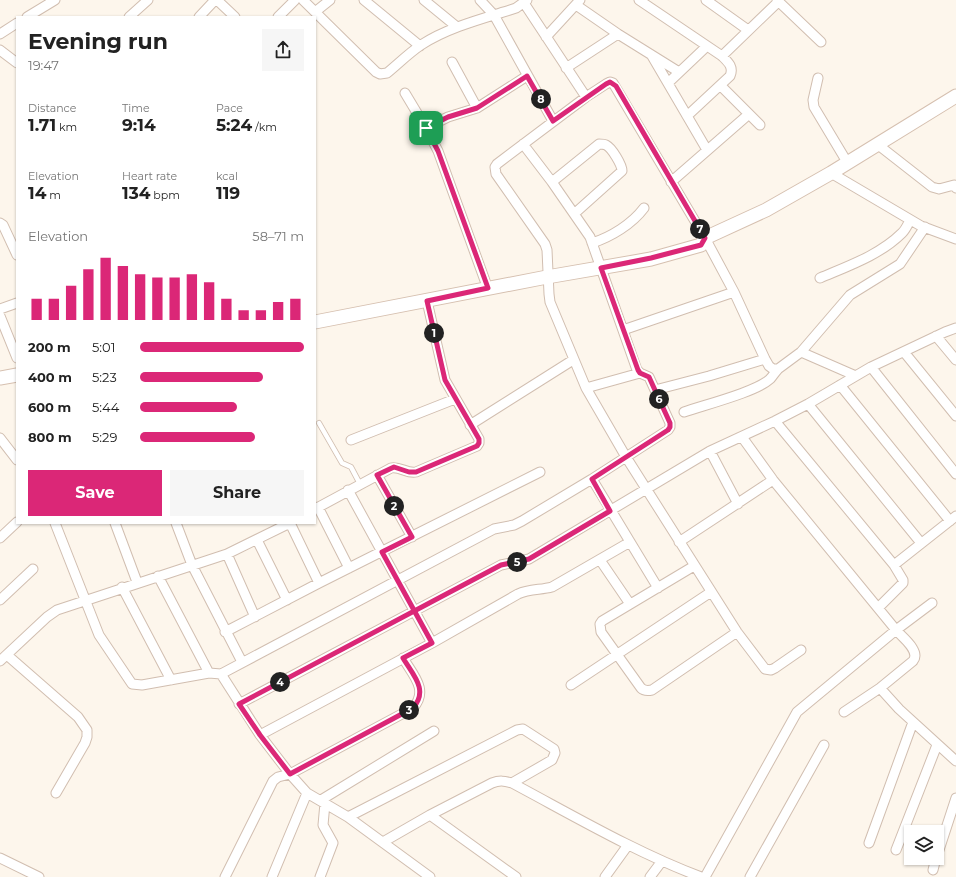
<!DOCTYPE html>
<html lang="en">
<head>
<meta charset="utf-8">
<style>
  :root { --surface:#fff; --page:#f6f6f6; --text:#222; --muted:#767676; --accent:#db2777 }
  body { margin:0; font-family:Montserrat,sans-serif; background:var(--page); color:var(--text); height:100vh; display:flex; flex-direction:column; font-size:15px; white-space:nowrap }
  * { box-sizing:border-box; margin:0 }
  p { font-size:13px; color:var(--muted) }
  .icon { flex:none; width:22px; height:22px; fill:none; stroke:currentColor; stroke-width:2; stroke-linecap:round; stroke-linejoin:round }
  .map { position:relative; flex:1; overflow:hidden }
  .panel { position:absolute; left:16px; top:16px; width:300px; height:508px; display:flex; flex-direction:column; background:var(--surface); border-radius:0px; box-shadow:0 1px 3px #0004 }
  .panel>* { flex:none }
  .fabs { position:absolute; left:904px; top:825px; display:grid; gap:8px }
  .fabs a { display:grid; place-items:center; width:40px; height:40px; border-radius:0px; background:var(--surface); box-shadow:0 1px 3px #0004; font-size:20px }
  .pin { position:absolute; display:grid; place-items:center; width:34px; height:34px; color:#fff; margin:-17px; border-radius:8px; box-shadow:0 2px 6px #0006 }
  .km { position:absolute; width:20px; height:20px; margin:-10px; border-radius:50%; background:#222; color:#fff; font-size:11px; line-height:20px; text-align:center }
  .round { display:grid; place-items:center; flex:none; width:42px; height:42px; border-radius:0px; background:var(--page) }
  .overview { display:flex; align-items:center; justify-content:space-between; height:68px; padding:0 12px }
  h1 { font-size:22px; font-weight:700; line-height:30px }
  .figures { display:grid; grid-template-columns:repeat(3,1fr); gap:6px; height:68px; padding:4px 12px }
  .figures div { display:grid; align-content:center }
  .figures b { font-size:17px; font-weight:700 }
  .figures small { font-size:11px; font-weight:400 }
  .figures p { font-size:11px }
  .chart { height:112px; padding:8px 12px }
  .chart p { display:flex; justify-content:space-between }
  .chart svg { width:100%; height:72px; margin-top:4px; stroke:var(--accent); stroke-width:6 }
  .primary-button { display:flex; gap:8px; margin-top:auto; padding:8px 12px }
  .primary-button a { flex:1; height:46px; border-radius:0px; background:var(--accent); color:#fff; font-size:16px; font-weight:700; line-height:46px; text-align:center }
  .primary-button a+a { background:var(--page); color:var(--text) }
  ul { padding:0 12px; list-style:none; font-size:13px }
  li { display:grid; grid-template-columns:64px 48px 1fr; align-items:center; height:30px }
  li i { height:10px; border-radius:5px; background:var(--accent) }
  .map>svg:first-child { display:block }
</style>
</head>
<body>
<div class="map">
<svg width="956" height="877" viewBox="0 0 956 877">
  <rect width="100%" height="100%" fill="#fdf6ec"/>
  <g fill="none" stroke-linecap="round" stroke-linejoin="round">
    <defs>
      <path id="lane" d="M 319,423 L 342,463 L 351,467 L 360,484"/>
      <path id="street" d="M 217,0 L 235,17
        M 303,0 L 376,72 L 380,74 L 387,73 C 398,64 409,53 421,45 C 447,28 481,19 510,10 L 516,8 L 527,0
        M 364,0 L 420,46
        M 424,0 L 457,27
        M 480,0 L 494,15 L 553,121
        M 639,0 L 722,56 C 728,62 734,67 730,76 L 687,116
        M 706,0 L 748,30
        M 777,0 L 821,42
        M 524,3 L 586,97
        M 576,5 L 618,34 L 679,72
        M 315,12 L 330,0
        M 27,17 L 55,0
        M 129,17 L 148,0
        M 199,17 L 215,0
        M 278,17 L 295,0
        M 0,34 L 17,23
        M 546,37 L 580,0
        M 0,50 L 17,63
        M 652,56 L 707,150
        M 722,56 L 779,1
        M 452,62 L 477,108
        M 566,68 L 618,34
        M 818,78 L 813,100 L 814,107 L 847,162
        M 668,83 L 707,46
        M 721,86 L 760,125
        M 405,93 L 426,128 L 438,151 L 488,289
        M 426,128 L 448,117 L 477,108 L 527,76
        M 877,144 L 932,187 L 939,189 L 954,185 L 956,188
        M 831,173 L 921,226 L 956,239
        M 552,182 L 599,144 C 602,144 604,144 606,145 C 612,148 622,165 622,171 L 574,214
        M 671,182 L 749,114
        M 0,223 L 3,225 L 17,255
        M 592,243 C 611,237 632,224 644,208
        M 820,278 C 848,266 880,255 902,233 C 906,229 908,224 910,220
        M 0,309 L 17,303
        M 0,316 L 17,358
        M 623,330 L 734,292
        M 936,336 L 956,360
        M 801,352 L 856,376
        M 904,352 L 956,416
        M 871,367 L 956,474
        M 840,385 L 950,521
        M 586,388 L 640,373
        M 655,390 L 709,376 L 765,359
        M 808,404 L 921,543
        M 684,412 C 704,405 756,392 770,379 C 773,376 775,372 778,369
        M 775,421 L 894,565
        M 470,425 L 573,360
        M 742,437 L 773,480 L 896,630 C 902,637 921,651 913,661 L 880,688 L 844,712
        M 0,438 L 17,460
        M 351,440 L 455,399
        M 710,451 L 738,504
        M 377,475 L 412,537
        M 592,479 L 658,588
        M 348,490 L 432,643
        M 318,507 L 349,568
        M 315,509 L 391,468 C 400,466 407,474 416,472 L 477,446 L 479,443 L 479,439 L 445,380 L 427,301
        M 55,523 L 99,635 L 132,684 L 142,685 L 209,673 L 221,674 L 494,529 L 514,525 L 522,521 L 592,479 L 668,430 L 670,427 L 670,423 L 649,377 L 640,373 L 637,370 L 590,237 L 552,182 L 523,144
        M 115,523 L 137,582
        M 176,523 L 192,565 L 242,662
        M 290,523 L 319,583
        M 0,538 L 17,522
        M 257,540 L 287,600
        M 679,542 L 773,480
        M 227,554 L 255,617
        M 600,560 L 630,604
        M 694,566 L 602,621 L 600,624 L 601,632 L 641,688 C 644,691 647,691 652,690 L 737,632
        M 158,576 L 209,673
        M 122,587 L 171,680
        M 0,600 L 33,569
        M 878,608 L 903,583 L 903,580 L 894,565 L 956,516
        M 225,632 L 319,583 L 540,472
        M 801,650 L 775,668 L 771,670 L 765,669 L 737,632 L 626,457 L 586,388 L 550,302 L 549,294 L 547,250 L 545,244 L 496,174 L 495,167 L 497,164 L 586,97 L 606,84 L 610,82 L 613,83 L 705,238 L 734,292 L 765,359 L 769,366 L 773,369 L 778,369 L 801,352 L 850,295 L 900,264 L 925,227
        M 7,655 L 78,717 L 87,730 L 87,737 L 85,743 L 56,793
        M 0,661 L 47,617 L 57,610 L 227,554 L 290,523
        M 221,674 L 260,735 L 290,774 L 307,793 L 348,817 L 430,877
        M 571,685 L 711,592
        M 880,688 L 899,709 L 956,761
        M 239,704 L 501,565 L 529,559 L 710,451 L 775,421 L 808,404 L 871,367 L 945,332 L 956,328
        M 260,735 L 432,643 L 518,594 C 529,589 541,590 552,587 L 630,542
        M 321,800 L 434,731
        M 430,815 L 516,877
        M 348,817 L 517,730 L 523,729 L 554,749 L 555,753 L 552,760 L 512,783
        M 383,842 L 430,815 L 492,783 C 500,780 504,781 512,783 C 574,816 635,852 701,877
        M 869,843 L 913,722
        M 896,850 L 937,745
        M 937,856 L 956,798
        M 0,858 L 39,877
        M 933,870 L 936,858
        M 225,877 L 273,781 L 278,777 L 290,774 L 413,708 C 429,690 413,675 403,658
        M 272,877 L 307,793
        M 320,877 L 333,843 L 323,825 L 325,803
        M 605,877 L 628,845
        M 650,877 L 662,861
        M 705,877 L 797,712 L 896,630 L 932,603
        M 750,877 L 824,745"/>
      <path id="secondary" d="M 315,322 L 547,277 L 651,259 L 701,245 L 705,238 L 766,210 L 831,173 L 956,96
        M 0,378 L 17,375"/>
    </defs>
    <!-- lane casing -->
    <use href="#lane" stroke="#d1beb0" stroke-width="6"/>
    <!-- street casing -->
    <use href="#street" stroke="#d1beb0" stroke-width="11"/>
    <!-- secondary casing -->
    <use href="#secondary" stroke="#d6c0b0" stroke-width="15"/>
    <!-- lane -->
    <use href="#lane" stroke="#fff" stroke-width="4.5"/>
    <!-- street -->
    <use href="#street" stroke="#fff" stroke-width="9"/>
    <!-- secondary -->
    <use href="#secondary" stroke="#fff" stroke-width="13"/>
  </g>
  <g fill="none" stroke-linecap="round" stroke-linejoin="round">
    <defs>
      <path id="route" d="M 426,128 L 438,151 L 488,288 L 427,301 L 445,380 L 479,439 L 479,443 L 477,446 L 416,472 L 409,472 L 394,467 L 377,475 L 412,537 L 382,552 L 432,643 L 403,658 C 413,675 429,690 413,708 L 290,774 L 260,735 L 239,704 L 501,565 L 529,559 L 610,511 L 592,479 L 668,430 L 670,427 L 670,423 L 649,377 L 640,373 L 638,370 L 601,268 L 651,258 L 701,245 L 705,238 L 616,86 L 610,82 L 606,84 L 553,121 L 527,76 L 477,108 L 448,117 L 426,128"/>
    </defs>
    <!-- route casing -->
    <use href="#route" stroke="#fff" stroke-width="8"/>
    <!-- route -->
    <use href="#route" stroke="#db2777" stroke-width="5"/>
  </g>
</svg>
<div class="fabs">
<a><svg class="icon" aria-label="layers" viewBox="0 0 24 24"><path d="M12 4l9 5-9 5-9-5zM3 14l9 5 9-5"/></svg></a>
</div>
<div class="pin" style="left:426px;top:128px;background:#1e9e55"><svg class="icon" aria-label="arrive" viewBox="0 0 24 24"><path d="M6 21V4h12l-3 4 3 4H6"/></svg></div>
<b class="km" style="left:434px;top:333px">1</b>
<b class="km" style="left:394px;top:506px">2</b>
<b class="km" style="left:409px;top:710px">3</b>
<b class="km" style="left:280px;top:682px">4</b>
<b class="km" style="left:517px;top:562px">5</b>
<b class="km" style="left:659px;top:399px">6</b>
<b class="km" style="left:700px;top:229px">7</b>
<b class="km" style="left:541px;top:99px">8</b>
<section class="panel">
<div class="overview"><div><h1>Evening run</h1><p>19:47</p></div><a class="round"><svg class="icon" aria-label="share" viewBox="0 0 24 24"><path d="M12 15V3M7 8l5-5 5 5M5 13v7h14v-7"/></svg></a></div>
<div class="figures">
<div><p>Distance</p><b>1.71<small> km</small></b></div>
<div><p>Time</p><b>9:14</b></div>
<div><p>Pace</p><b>5:24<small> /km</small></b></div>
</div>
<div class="figures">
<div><p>Elevation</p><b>14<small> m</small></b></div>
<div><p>Heart rate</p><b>134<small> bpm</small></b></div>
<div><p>kcal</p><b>119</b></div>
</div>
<div class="chart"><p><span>Elevation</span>58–71 m</p>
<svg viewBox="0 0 160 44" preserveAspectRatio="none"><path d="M5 44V31M15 44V31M25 44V23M35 44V13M45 44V6M55 44V11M65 44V16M75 44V18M85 44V18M95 44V16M105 44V21M115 44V31M125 44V38M135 44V38M145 44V33M155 44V31"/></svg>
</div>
<ul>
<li><b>200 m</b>5:01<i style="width:100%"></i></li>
<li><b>400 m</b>5:23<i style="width:75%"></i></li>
<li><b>600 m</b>5:44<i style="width:59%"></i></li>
<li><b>800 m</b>5:29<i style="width:70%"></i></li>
</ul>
<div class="primary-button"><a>Save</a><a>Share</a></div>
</section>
</div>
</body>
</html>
